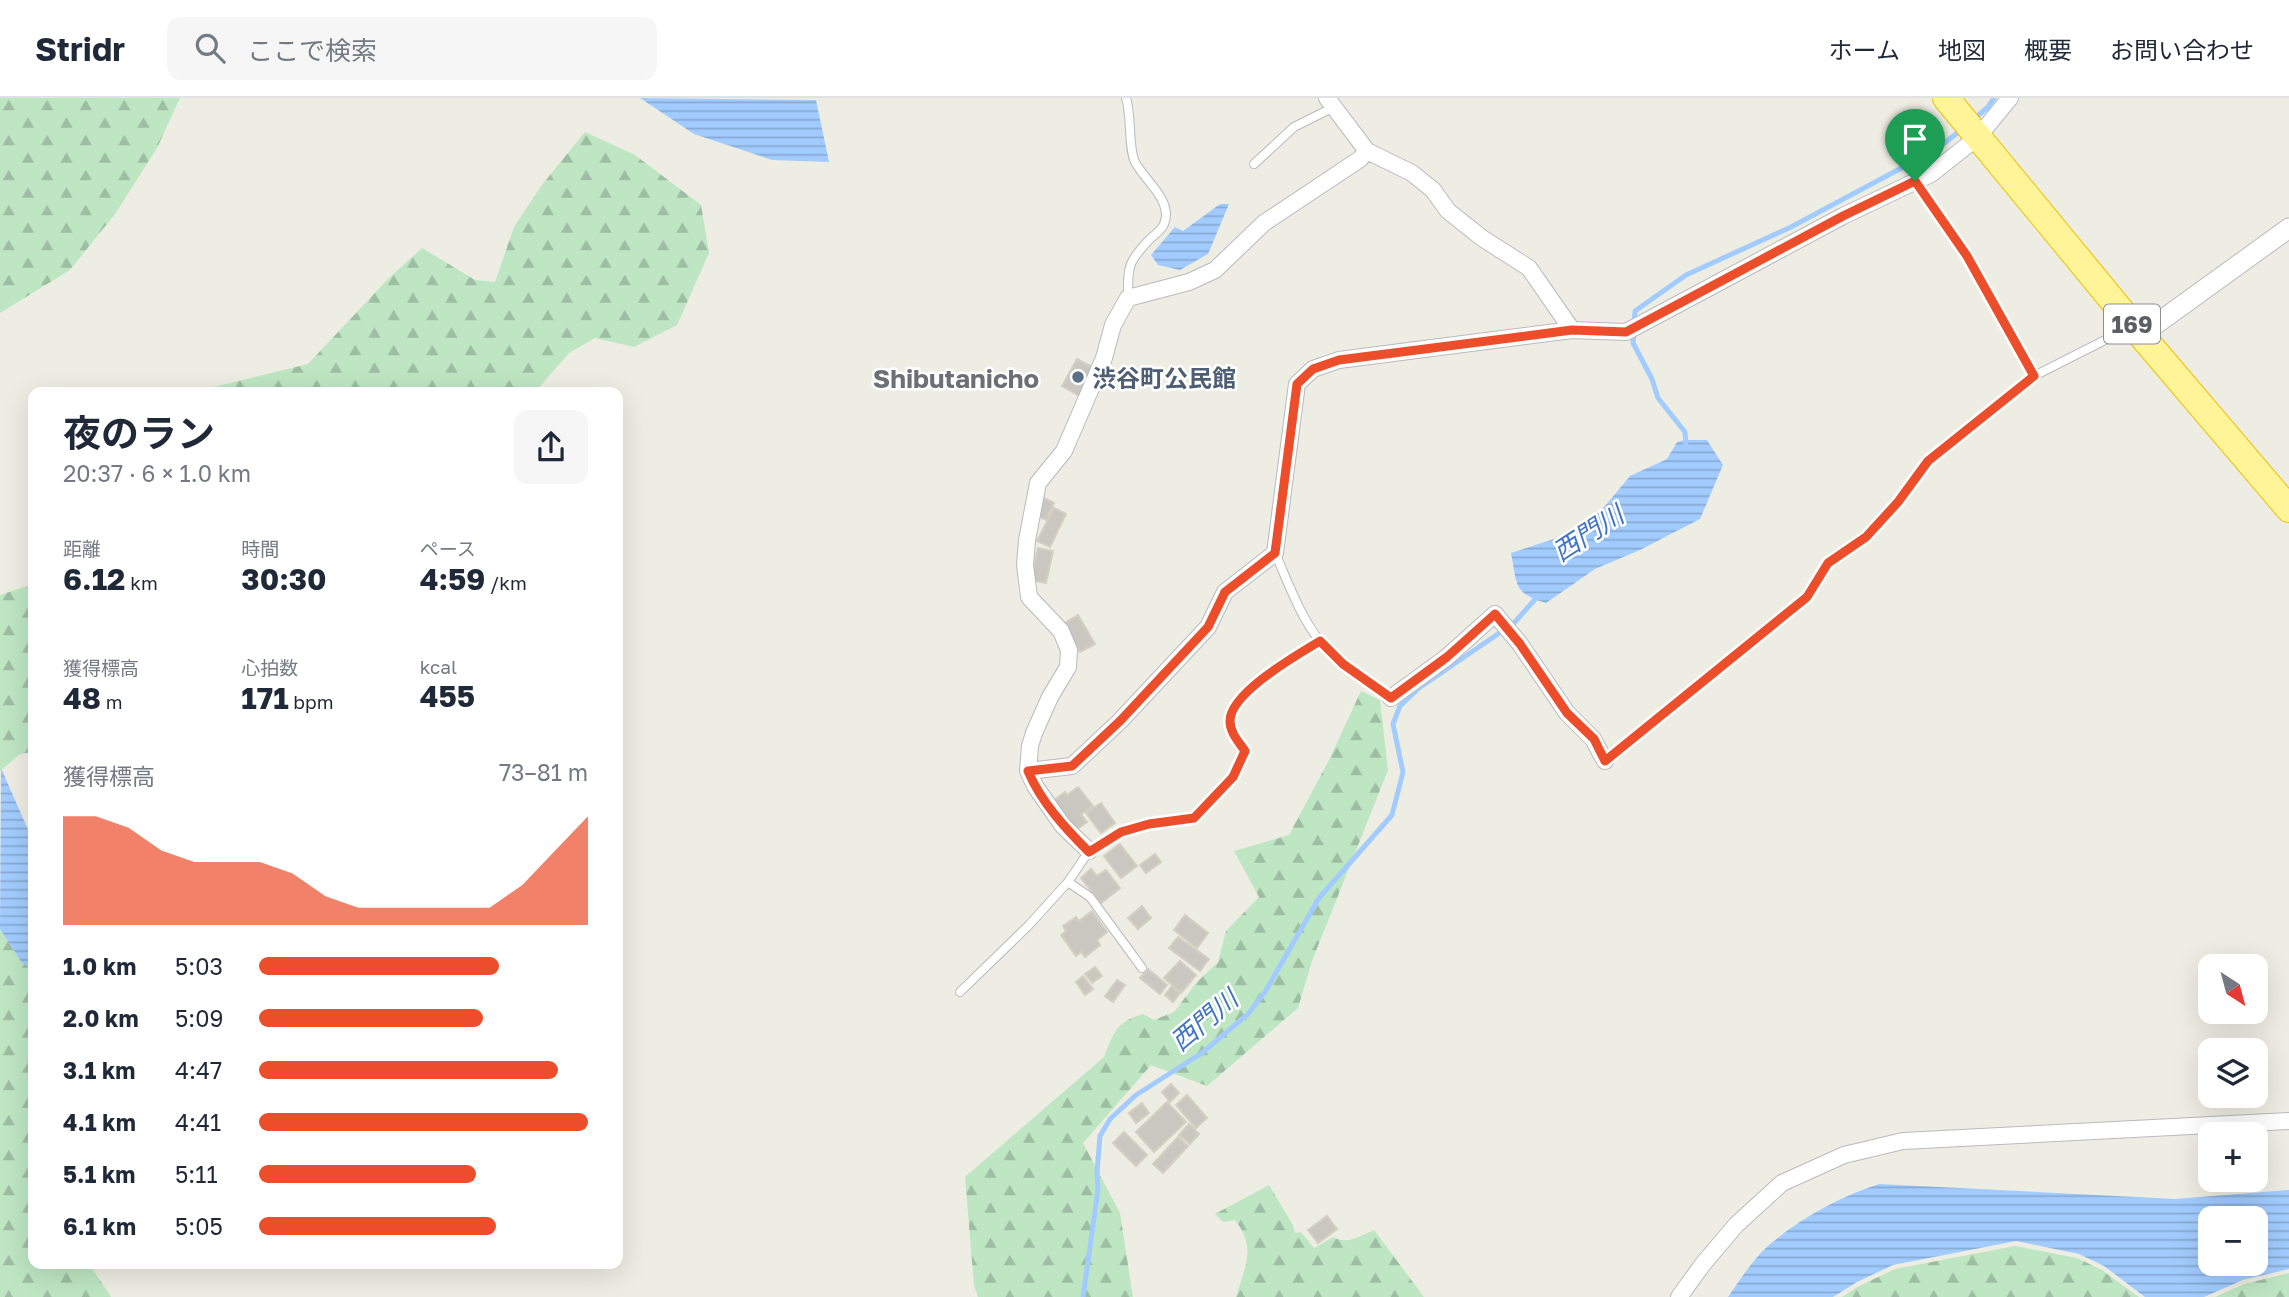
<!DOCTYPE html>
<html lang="ja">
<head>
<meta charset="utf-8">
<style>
  :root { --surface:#fff; --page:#f6f6f7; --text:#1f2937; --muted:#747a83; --line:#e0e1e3; --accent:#ec4e2b }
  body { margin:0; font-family:"Golos Text","Noto Sans JP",sans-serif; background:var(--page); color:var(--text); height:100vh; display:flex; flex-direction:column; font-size:26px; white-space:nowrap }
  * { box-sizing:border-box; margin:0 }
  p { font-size:23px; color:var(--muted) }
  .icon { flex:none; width:38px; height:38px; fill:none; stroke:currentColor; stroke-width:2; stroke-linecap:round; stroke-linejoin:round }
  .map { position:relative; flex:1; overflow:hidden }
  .details { position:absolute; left:28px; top:289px; width:595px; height:882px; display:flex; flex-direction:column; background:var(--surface); border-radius:14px; box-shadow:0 7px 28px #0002 }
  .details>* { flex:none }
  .needle { width:46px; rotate:144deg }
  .controls { position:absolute; left:2198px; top:856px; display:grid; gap:14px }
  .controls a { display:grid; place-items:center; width:70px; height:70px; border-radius:14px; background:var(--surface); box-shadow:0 7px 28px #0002; font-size:35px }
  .pin { position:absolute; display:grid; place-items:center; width:60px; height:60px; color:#fff; margin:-72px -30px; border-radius:50% 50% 50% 0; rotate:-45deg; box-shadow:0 0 7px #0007 }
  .pin .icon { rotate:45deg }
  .round { display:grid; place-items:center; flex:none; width:74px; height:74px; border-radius:14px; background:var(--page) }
  .overview { display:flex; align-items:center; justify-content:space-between; height:119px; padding:0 35px }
  h1 { font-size:38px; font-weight:700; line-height:52px }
  .stats { display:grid; grid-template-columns:repeat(3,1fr); gap:10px; height:119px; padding:7px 35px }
  .stats div { display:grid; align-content:center }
  .stats b { font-size:30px; font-weight:700 }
  .stats small { font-size:19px; font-weight:400 }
  .stats p { font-size:19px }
  .chart { height:196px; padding:14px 35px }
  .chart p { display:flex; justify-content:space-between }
  .chart svg { width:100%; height:126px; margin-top:7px; fill:var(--accent); opacity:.7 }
  ul { padding:0 35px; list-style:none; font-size:23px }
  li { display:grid; grid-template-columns:112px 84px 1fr; align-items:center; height:52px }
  li i { height:18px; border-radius:9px; background:var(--accent) }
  header { display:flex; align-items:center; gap:42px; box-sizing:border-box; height:98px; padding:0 35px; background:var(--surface); border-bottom:2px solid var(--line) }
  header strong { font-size:33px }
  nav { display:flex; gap:38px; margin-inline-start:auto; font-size:24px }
  .search { width:490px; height:63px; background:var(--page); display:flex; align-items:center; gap:18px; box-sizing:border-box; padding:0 24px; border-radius:14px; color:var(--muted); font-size:26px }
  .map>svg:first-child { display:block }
</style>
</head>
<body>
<header>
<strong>Stridr</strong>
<div class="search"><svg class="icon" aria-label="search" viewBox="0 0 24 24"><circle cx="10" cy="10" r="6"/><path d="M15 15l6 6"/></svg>ここで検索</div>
<nav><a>ホーム</a><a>地図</a><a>概要</a><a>お問い合わせ</a></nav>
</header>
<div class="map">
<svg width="2289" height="1199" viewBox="0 0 2289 1199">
  <defs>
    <pattern id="forest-firs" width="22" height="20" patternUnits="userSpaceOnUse" patternTransform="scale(1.75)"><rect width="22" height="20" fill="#bee6c3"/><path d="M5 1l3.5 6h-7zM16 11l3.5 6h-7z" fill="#9dbea2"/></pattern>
    <pattern id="water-rules" width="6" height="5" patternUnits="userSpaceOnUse" patternTransform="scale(1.75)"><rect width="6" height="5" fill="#a2ccff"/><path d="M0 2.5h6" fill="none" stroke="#87a9d2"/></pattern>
  </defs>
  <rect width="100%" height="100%" fill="#eeede3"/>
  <!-- forest -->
  <path fill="url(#forest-firs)" d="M 0,0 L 180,0 L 157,50 L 115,116 L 70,172 L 0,215 Z
    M 585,34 L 635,57 L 701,107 L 709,155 L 677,227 L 634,249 L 595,240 L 569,255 L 535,294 L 193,294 L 308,266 L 387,182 L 422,150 L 475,182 L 495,184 L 514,129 L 541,88 Z
    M 33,486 L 33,654 L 20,656 L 0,673 L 0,497 Z
    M 1361,593 L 1380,602 L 1388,672 L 1312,863 L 1298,910 L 1207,988 L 1151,967 L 1083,1045 L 1120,1115 L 1133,1199 L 978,1199 L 974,1188 L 965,1079 L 1104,959 C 1114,934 1116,924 1143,916 L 1154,922 L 1174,914 L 1197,884 L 1218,864 L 1226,833 L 1259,799 L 1234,753 L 1289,737 L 1330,660 Z
    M 0,831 L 22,865 L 33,870 L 33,1166 L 89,1166 L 111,1199 L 0,1199 Z
    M 1269,1087 L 1293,1127 L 1295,1135 L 1301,1134 L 1314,1150 L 1333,1139 C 1347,1147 1360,1138 1374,1132 L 1424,1199 L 1236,1199 C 1245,1168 1257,1150 1235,1122 L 1223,1124 L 1215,1116 Z
    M 2015,1148 L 2077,1160 L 2102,1172 L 2139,1199 L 1842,1199 L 1859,1188 L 1895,1171 Z
    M 2289,1175 L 2289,1199 L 2215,1199 L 2244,1186 Z"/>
  <!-- water -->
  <path fill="url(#water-rules)" fill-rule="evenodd" d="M 640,0 L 816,2 L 829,64 L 772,62 L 694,36 Z
    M 1220,106 L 1229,106 L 1208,156 L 1180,172 L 1158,167 L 1151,157 L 1175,129 L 1183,133 Z
    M 1685,342 L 1707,342 L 1723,367 L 1700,421 L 1640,452 L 1595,471 L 1546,505 C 1513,496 1517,485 1511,455 L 1578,433 L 1605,408 L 1630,378 L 1667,361 L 1677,344 Z
    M 1,670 L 33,743 L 33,870 L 22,865 L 0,831 Z
    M 1879,1086 L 2175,1101 L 2289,1092 L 2289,1171 L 2243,1182 L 2204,1199 L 2145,1199 L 2104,1168 L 2079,1156 L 2016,1143 L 1893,1167 L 1857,1184 L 1833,1199 L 1728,1199 C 1740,1182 1753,1161 1769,1147 C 1801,1120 1839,1099 1879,1086 ZM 2256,1120 L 2256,1166 L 2210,1166 L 2210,1120 Z"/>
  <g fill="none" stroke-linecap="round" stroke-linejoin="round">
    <!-- stream -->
    <path stroke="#a2ccff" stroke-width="5" d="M 1974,21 L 1988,9 L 1994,0
      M 1634,225 L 1635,213 L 1686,177 L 1791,129 L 1937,51 L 1961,32
      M 1634,235 L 1633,245 L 1652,281 L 1658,300 L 1685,334 L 1686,346
      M 1083,1199 L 1098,1092 L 1097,1074 L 1100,1038 L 1110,1021 L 1136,997 L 1202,955 L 1248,916 L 1265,894 L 1319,800 L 1392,717 L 1403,674 L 1393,626 L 1400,608 L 1419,590 L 1514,525 L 1538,498"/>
  </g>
  <!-- building -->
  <path fill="#c9c7c0" stroke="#d3cfc1" stroke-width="2" d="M 1077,261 L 1094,270 L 1080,298 L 1062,288 Z
    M 1044,400 L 1054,405 L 1046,422 L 1036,417 Z
    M 1054,410 L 1066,416 L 1050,449 L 1037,443 Z
    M 1038,450 L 1053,453 L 1046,485 L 1031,482 Z
    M 1078,517 L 1095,546 L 1080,554 L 1063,526 Z
    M 1078,689 L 1093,708 L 1081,716 L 1087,724 L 1074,733 L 1053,703 L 1065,694 L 1067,697 Z
    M 1101,705 L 1115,725 L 1101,735 L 1086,715 Z
    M 1120,746 L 1137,768 L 1121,780 L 1104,758 Z
    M 1155,756 L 1161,764 L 1146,775 L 1140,767 Z
    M 1091,771 L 1097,778 L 1106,772 L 1120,790 L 1101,805 L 1081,780 Z
    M 1142,808 L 1151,820 L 1138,831 L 1128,820 Z
    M 1092,813 L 1107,834 L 1097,842 L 1100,847 L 1085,859 L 1081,854 L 1076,858 L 1061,837 L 1066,833 L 1063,828 L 1076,819 L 1079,823 Z
    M 1185,817 L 1208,835 L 1197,850 L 1174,832 Z
    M 1178,839 L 1209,861 L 1200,873 L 1169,850 Z
    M 1180,863 L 1196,877 L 1181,895 L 1164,880 Z
    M 1095,869 L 1102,878 L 1092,885 L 1085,876 Z
    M 1148,871 L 1167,887 L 1160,896 L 1140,880 Z
    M 1083,878 L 1093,891 L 1085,897 L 1076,884 Z
    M 1117,882 L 1125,887 L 1113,904 L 1105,898 Z
    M 1172,888 L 1180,895 L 1173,904 L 1165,897 Z
    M 1171,986 L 1179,995 L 1170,1004 L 1162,994 Z
    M 1187,997 L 1207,1020 L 1196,1030 L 1176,1007 Z
    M 1167,1004 L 1186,1024 L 1154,1054 L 1136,1034 Z
    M 1142,1005 L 1149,1015 L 1136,1025 L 1129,1015 Z
    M 1189,1026 L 1199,1036 L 1190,1046 L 1179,1037 Z
    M 1124,1034 L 1147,1057 L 1136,1068 L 1113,1045 Z
    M 1178,1039 L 1188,1048 L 1163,1075 L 1153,1066 Z
    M 1327,1118 L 1337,1131 L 1318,1145 L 1308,1132 Z"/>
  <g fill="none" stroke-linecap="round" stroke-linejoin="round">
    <defs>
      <path id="service" d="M 1126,0 C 1132,18 1128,50 1135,64 C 1144,82 1174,103 1164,126 C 1162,132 1154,137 1149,142 C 1127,165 1128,169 1128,200
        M 1254,66 L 1294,29 L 1334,9
        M 1915,83 L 1967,158 L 2034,278
        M 1275,455 C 1288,484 1299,516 1319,542 C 1337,566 1365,585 1391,600
        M 1605,663 L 1807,499 L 1827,465 L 1865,439 L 1898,404 L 1928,363 L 2016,292 L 2034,278 L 2113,238 L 2134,237
        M 1142,870 L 1090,799 L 1068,784 L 1089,753 L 1121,734 L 1149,726 L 1194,720 L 1233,679 L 1245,653 C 1239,644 1230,635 1230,623 C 1230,595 1298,557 1320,543
        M 960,894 L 1028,828 L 1068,784"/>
      <path id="minor" d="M 1327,0 L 1367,53 L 1412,75 L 1433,92 L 1448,113 L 1482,140 L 1529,170 L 1572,232
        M 1391,600 L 1447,559 L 1495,516 L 1520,546 L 1567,615 L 1593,641 L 1605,663
        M 1028,673 L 1072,668 L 1120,623 L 1208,529 L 1225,494 L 1275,455 L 1297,286 L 1313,271 L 1339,262 L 1572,232 L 1626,234 L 1843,118 L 1931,76 L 1978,39 L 2010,0
        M 1089,753 L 1063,728 L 1035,688 L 1028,673 L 1030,648 L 1034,635 L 1050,599 L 1068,569 L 1069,552 L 1061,533 L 1029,499 L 1025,467 L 1027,442 L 1038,385 L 1064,353 L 1104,260 L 1113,227 L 1128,200 L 1189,184 L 1215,172 L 1264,125 L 1360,61 L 1367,53
        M 1679,1199 L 1703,1166 L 1736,1127 L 1782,1085 L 1844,1057 L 1903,1043 L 2289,1023"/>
      <path id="tertiary" d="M 2141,237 L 2289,130"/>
      <path id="trunk" d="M 1946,0 L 2141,237 L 2289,411"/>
    </defs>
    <!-- service casing -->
    <use href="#service" stroke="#b8babf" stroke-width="10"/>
    <!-- minor casing -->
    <use href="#minor" stroke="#b8babf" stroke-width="18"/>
    <!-- tertiary casing -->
    <use href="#tertiary" stroke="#b8babf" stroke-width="21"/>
    <!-- trunk casing -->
    <use href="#trunk" stroke="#f1bf00" stroke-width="28"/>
    <!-- service -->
    <use href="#service" stroke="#fff" stroke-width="8"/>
    <!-- minor -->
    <use href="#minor" stroke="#fff" stroke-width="16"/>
    <!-- tertiary -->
    <use href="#tertiary" stroke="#fff" stroke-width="19"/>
    <!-- trunk -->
    <use href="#trunk" stroke="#fff498" stroke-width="26"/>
  </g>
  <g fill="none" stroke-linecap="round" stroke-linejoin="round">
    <defs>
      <path id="route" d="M 1915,83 L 1967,158 L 2034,278 L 1928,363 L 1898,404 L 1866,439 L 1828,465 L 1807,499 L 1605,663 L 1594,641 L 1567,615 L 1520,546 L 1495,516 L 1447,559 L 1391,600 L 1343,566 L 1320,543 C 1297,557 1230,595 1230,623 C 1230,635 1239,644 1245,653 L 1233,679 L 1194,720 L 1149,726 L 1121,734 L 1089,754 C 1065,730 1041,704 1028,673 L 1072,668 L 1120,623 L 1208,529 L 1225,494 L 1275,455 L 1297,286 L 1313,271 L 1339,262 L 1572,232 L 1626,234 L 1843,118 Z"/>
    </defs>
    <!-- route casing -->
    <use href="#route" stroke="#fff" stroke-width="14"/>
    <!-- route -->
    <use href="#route" stroke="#ec4e2b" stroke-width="9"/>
  </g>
  <!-- markers -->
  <circle fill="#5c6f8a" stroke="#fff" stroke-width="2.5" cx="1078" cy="279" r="7"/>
  <g text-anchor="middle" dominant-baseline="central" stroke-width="5" stroke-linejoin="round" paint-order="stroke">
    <!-- shield labels -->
    <rect fill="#fff" stroke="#8c8e92" stroke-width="2" x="2104" y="206.5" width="56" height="39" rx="5"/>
    <g font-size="23" font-weight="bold" fill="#5b5e64">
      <text x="2132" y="226">169</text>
    </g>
    <!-- service labels -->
    <g font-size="24" font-weight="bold" fill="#4e5e75" stroke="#fff" text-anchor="start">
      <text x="1092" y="279">渋谷町公民館</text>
    </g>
    <!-- neighbourhood labels -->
    <g font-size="26" font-weight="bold" fill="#6c7076" stroke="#fff">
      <text x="956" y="280">Shibutanicho</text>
    </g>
    <!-- water labels -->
    <g font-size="26" font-style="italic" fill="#4274c5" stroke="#fff">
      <text transform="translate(1588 435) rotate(-33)">西門川</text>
      <text transform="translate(1204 922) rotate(-40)">西門川</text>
    </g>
  </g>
</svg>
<div class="controls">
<a><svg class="needle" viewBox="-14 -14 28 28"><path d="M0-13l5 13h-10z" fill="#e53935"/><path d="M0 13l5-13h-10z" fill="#747a83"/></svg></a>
<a><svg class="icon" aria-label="layers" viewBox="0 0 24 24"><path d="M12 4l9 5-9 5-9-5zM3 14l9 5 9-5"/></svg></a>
<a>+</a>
<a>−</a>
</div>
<div class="pin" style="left:1915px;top:83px;background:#1e9e55"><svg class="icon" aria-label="arrive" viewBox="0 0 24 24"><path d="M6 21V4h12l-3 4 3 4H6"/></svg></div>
<section class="details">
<div class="overview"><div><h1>夜のラン</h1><p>20:37 · 6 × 1.0 km</p></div><a class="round"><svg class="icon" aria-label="share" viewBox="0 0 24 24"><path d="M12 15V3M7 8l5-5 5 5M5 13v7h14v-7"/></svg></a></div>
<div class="stats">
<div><p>距離</p><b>6.12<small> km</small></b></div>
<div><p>時間</p><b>30:30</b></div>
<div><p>ペース</p><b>4:59<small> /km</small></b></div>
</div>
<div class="stats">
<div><p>獲得標高</p><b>48<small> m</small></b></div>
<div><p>心拍数</p><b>171<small> bpm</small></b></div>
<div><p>kcal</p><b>455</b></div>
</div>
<div class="chart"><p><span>獲得標高</span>73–81 m</p>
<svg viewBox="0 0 160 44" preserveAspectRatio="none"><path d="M0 44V6L10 6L20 10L30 18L40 22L50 22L60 22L70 26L80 34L90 38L100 38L110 38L120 38L130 38L140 30L150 18L160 6V44z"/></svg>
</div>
<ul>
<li><b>1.0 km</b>5:03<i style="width:73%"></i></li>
<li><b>2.0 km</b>5:09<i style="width:68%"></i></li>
<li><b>3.1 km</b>4:47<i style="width:91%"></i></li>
<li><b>4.1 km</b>4:41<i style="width:100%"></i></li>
<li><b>5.1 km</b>5:11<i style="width:66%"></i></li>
<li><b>6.1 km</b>5:05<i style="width:72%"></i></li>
</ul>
</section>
</div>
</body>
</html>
